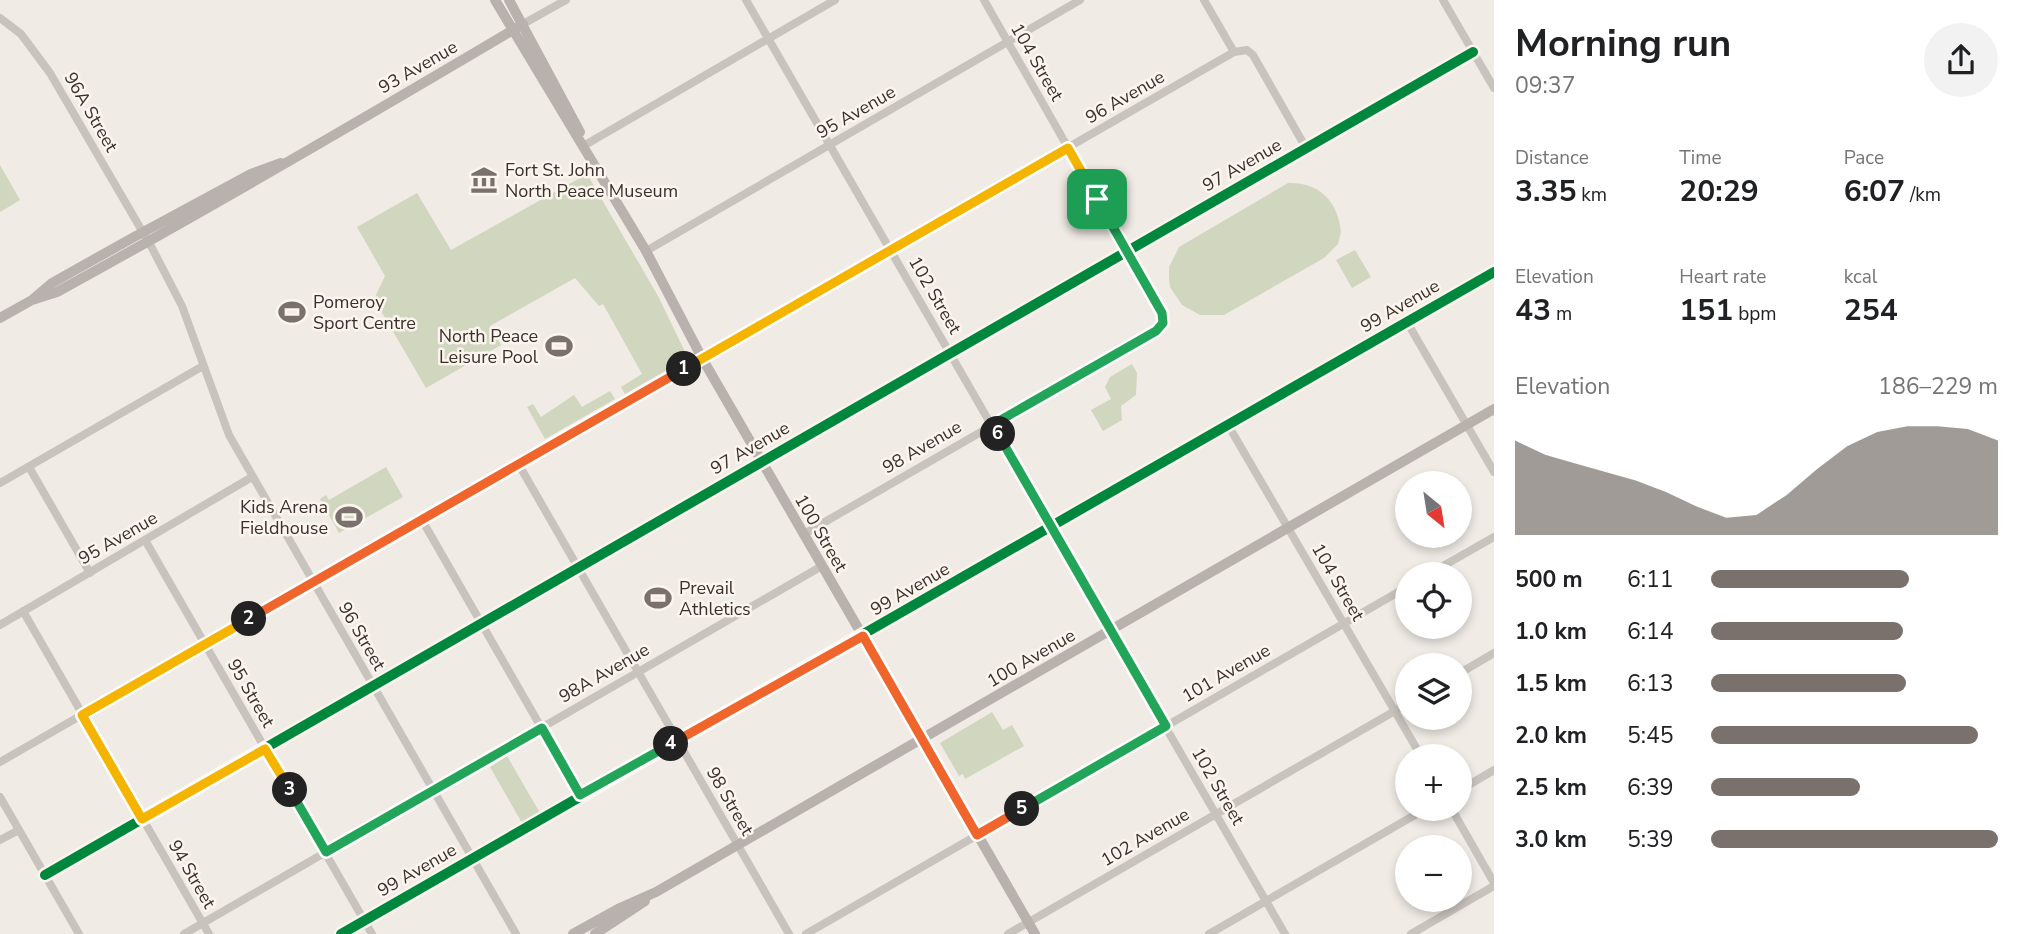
<!DOCTYPE html>
<html lang="en">
<head>
<meta charset="utf-8">
<style>
  :root { --surface:#fff; --page:#f2f2f2; --text:#202124; --muted:#757577; --accent:#7a716c }
  body { margin:0; font-family:"Nunito Sans",sans-serif; background:var(--page); color:var(--text); height:100vh; display:flex; flex-direction:column; font-size:26px; white-space:nowrap }
  * { box-sizing:border-box; margin:0 }
  p { font-size:23px; color:var(--muted) }
  .icon { flex:none; width:38px; height:38px; fill:none; stroke:currentColor; stroke-width:2; stroke-linecap:round; stroke-linejoin:round }
  .map { position:relative; flex:1; overflow:hidden }
  .drawer { display:flex; flex-direction:column; background:var(--surface); width:525px }
  .drawer>* { flex:none }
  .needle { width:46px; rotate:150deg }
  .fabs { position:absolute; left:1395px; top:471px; display:grid; gap:14px }
  .fabs a { display:grid; place-items:center; width:77px; height:77px; border-radius:50%; background:var(--surface); box-shadow:0 4px 10px #0003; font-size:35px }
  .pin { position:absolute; display:grid; place-items:center; width:60px; height:60px; color:#fff; margin:-30px; border-radius:14px; box-shadow:0 4px 10px #0006 }
  .km { position:absolute; width:35px; height:35px; margin:-18px; border-radius:50%; background:#222; color:#fff; font-size:19px; line-height:35px; text-align:center }
  .round { display:grid; place-items:center; flex:none; width:74px; height:74px; border-radius:37px; background:var(--page) }
  .summary { display:flex; align-items:center; justify-content:space-between; height:119px; padding:0 21px }
  h1 { font-size:38px; font-weight:700; line-height:52px }
  .figures { display:grid; grid-template-columns:repeat(3,1fr); gap:10px; height:119px; padding:7px 21px }
  .figures div { display:grid; align-content:center }
  .figures b { font-size:30px; font-weight:700 }
  .figures small { font-size:19px; font-weight:400 }
  .figures p { font-size:19px }
  .chart { height:196px; padding:14px 21px }
  .chart p { display:flex; justify-content:space-between }
  .chart svg { width:100%; height:126px; margin-top:7px; fill:var(--accent); opacity:.7 }
  ul { padding:0 21px; list-style:none; font-size:23px }
  li { display:grid; grid-template-columns:112px 84px 1fr; align-items:center; height:52px }
  li i { height:18px; border-radius:9px; background:var(--accent) }
  main { display:flex; flex:1; min-height:0 }
  .map>svg:first-child { display:block }
</style>
</head>
<body>
<main>
<div class="map">
<svg width="1494" height="934" viewBox="0 0 1494 934">
  <rect width="100%" height="100%" fill="#f0ebe5"/>
  <!-- green -->
  <path fill="#d1d6bf" d="M 0,165 L 20,200 L 0,212 Z
    M 587,174 L 658,296 L 688,358 L 625,394 L 621,387 L 642,374 L 603,304 L 599,306 L 575,278 L 490,326 L 501,345 L 426,388 L 374,299 L 385,276 L 357,227 L 417,193 L 451,250 Z
    M 1288,183 C 1319,182 1338,201 1341,232 L 1338,244 L 1324,258 L 1224,315 L 1200,315 L 1182,305 L 1170,287 L 1169,278 L 1169,267 L 1179,247 Z
    M 1355,250 L 1371,277 L 1352,288 L 1336,260 Z
    M 1132,364 L 1137,373 L 1136,395 L 1121,406 L 1122,420 L 1103,431 L 1091,410 L 1111,399 L 1105,387 L 1110,377 Z
    M 610,391 L 615,399 L 545,439 L 527,407 L 533,404 L 541,417 L 574,395 L 582,407 Z
    M 386,467 L 403,497 L 339,533 L 320,499 L 326,495 L 329,500 Z
    M 992,712 L 1003,730 L 1012,725 L 1024,746 L 965,779 L 963,774 L 959,776 L 940,743 Z
    M 507,756 L 540,813 L 522,823 L 490,767 Z"/>
  <g fill="none" stroke-linecap="round" stroke-linejoin="round">
    <!-- minor -->
    <path stroke="#c9c3be" stroke-width="8" d="M 746,0 L 1285,934
      M 1204,0 L 1234,52
      M 1443,0 L 1494,88
      M 0,18 L 21,34 L 50,73 L 152,248 L 182,306 L 229,435 L 516,934
      M 523,24 L 566,0
      M 585,145 L 835,0
      M 646,251 L 1080,0
      M 1407,322 L 1494,472
      M 1228,425 L 1421,756
      M 519,465 L 789,934
      M 29,467 L 90,573
      M 0,483 L 203,366
      M 422,520 L 580,795
      M 804,534 L 1156,331 L 1163,323 L 1162,313 L 984,0
      M 145,540 L 372,934
      M 1429,574 L 1494,537
      M 23,611 L 209,934
      M 0,625 L 252,477
      M 1460,673 L 1494,653
      M 0,762 L 1234,52 L 1247,50 L 1253,55 L 1306,148
      M 1460,790 L 1494,770
      M 0,797 L 79,934
      M 1451,808 L 1494,883
      M 0,840 L 19,830
      M 45,875 L 1473,52
      M 184,934 L 822,566
      M 341,934 L 1494,272
      M 806,934 L 1407,587
      M 1008,934 L 1407,704
      M 1209,934 L 1427,808
      M 1411,934 L 1494,886"/>
    <!-- major -->
    <path stroke="#b8b1ad" stroke-width="10" d="M 495,0 L 646,251 L 702,358 L 1035,934
      M 509,0 L 580,132
      M 32,300 L 57,292 C 214,206 368,116 523,24
      M 0,318 L 32,300 L 52,283 L 134,237 L 251,174 L 281,163
      M 573,934 L 620,908 L 656,892 L 1494,409
      M 595,934 L 645,901"/>
    <defs>
      <path id="cycleway" d="M 45,875 L 1473,52
        M 341,934 L 1494,272"/>
    </defs>
    <!-- cycleway casing -->
    <use href="#cycleway" stroke="#fbf5ee" stroke-width="15"/>
    <!-- cycleway -->
    <use href="#cycleway" stroke="#00873e" stroke-width="10"/>
  </g>
  <g fill="none" stroke-linecap="round" stroke-linejoin="round">
    <defs>
      <path id="split-1" d="M 684,369 L 1068,148 L 1097,199"/>
      <path id="split-2" d="M 249,619 L 684,369"/>
      <path id="split-3" d="M 249,619 L 82,715 L 142,819 L 265,749 L 290,790"/>
      <path id="split-4" d="M 290,790 L 326,852 L 542,728 L 580,795 L 671,744"/>
      <path id="split-5" d="M 671,744 L 863,636 L 977,835 L 1022,809"/>
      <path id="split-6" d="M 998,434 L 1166,726 L 1022,809"/>
      <path id="split-7" d="M 998,434 L 992,425 L 1156,331 L 1163,323 L 1162,313 L 1097,199"/>
    </defs>
    <!-- split-1 casing -->
    <use href="#split-1" stroke="#fff" stroke-width="14"/>
    <!-- split-2 casing -->
    <use href="#split-2" stroke="#fff" stroke-width="14"/>
    <!-- split-3 casing -->
    <use href="#split-3" stroke="#fff" stroke-width="14"/>
    <!-- split-4 casing -->
    <use href="#split-4" stroke="#fff" stroke-width="14"/>
    <!-- split-5 casing -->
    <use href="#split-5" stroke="#fff" stroke-width="14"/>
    <!-- split-6 casing -->
    <use href="#split-6" stroke="#fff" stroke-width="14"/>
    <!-- split-7 casing -->
    <use href="#split-7" stroke="#fff" stroke-width="14"/>
    <!-- split-1 -->
    <use href="#split-1" stroke="#f5b400" stroke-width="9"/>
    <!-- split-2 -->
    <use href="#split-2" stroke="#f0652b" stroke-width="9"/>
    <!-- split-3 -->
    <use href="#split-3" stroke="#f5b400" stroke-width="9"/>
    <!-- split-4 -->
    <use href="#split-4" stroke="#22a559" stroke-width="9"/>
    <!-- split-5 -->
    <use href="#split-5" stroke="#f0652b" stroke-width="9"/>
    <!-- split-6 -->
    <use href="#split-6" stroke="#22a559" stroke-width="9"/>
    <!-- split-7 -->
    <use href="#split-7" stroke="#22a559" stroke-width="9"/>
  </g>
  <!-- icons -->
  <defs>
    <symbol id="museum-bare" viewBox="-9 -9 18 18"><path d="M0-6L6-3V-2H-6V-3ZM-5-1h2V3h-2ZM-1-1h2V3h-2ZM3-1h2V3H3ZM-6 4H6V6H-6Z" fill="#7a716c" stroke="#fbf5ee" stroke-width="2.5" paint-order="stroke"/></symbol>
    <symbol id="stadium-bare" viewBox="-9 -9 18 18"><path d="M0-5a6.5 5 0 1 0 0 10a6.5 5 0 1 0 0-10ZM-3.5-1.8h7v3.6h-7Z" fill="#7a716c" stroke="#fbf5ee" stroke-width="2.5" paint-order="stroke"/></symbol>
  </defs>
  <g fill-rule="evenodd">
    <use href="#museum-bare" x="465" y="161" width="38" height="38"/>
    <use href="#stadium-bare" x="273" y="293" width="38" height="38"/>
    <use href="#stadium-bare" x="540" y="327" width="38" height="38"/>
    <use href="#stadium-bare" x="330" y="498" width="38" height="38"/>
    <use href="#stadium-bare" x="639" y="579" width="38" height="38"/>
  </g>
  <g text-anchor="middle" dominant-baseline="central" stroke-width="5" stroke-linejoin="round" paint-order="stroke">
    <!-- street labels -->
    <g font-size="18" fill="#3b302b" stroke="#fbf5ee">
      <text transform="translate(1037 62) rotate(60)">104 Street</text>
      <text transform="translate(418 67) rotate(-30)">93 Avenue</text>
      <text transform="translate(1125 97) rotate(-30)">96 Avenue</text>
      <text transform="translate(91 112) rotate(60)">96A Street</text>
      <text transform="translate(856 112) rotate(-30)">95 Avenue</text>
      <text transform="translate(1242 165) rotate(-30)">97 Avenue</text>
      <text transform="translate(935 295) rotate(60)">102 Street</text>
      <text transform="translate(1400 306) rotate(-30)">99 Avenue</text>
      <text transform="translate(922 447) rotate(-30)">98 Avenue</text>
      <text transform="translate(750 448) rotate(-30)">97 Avenue</text>
      <text transform="translate(821 533) rotate(60)">100 Street</text>
      <text transform="translate(118 538) rotate(-30)">95 Avenue</text>
      <text transform="translate(1338 582) rotate(60)">104 Street</text>
      <text transform="translate(910 589) rotate(-30)">99 Avenue</text>
      <text transform="translate(362 636) rotate(60)">96 Street</text>
      <text transform="translate(1031 658) rotate(-30)">100 Avenue</text>
      <text transform="translate(604 673) rotate(-30)">98A Avenue</text>
      <text transform="translate(1226 673) rotate(-30)">101 Avenue</text>
      <text transform="translate(251 693) rotate(60)">95 Street</text>
      <text transform="translate(1218 786) rotate(60)">102 Street</text>
      <text transform="translate(730 801) rotate(60)">98 Street</text>
      <text transform="translate(1145 837) rotate(-30)">102 Avenue</text>
      <text transform="translate(417 870) rotate(-30)">99 Avenue</text>
      <text transform="translate(192 874) rotate(60)">94 Street</text>
    </g>
    <!-- poi labels -->
    <g font-size="18" fill="#3b302b" stroke="#fbf5ee" text-anchor="start">
      <text x="505" y="170">Fort St. John<tspan x="505" dy="21">North Peace Museum</tspan></text>
      <text x="313" y="302">Pomeroy<tspan x="313" dy="21">Sport Centre</tspan></text>
      <text x="538" y="336" text-anchor="end">North Peace<tspan x="538" dy="21">Leisure Pool</tspan></text>
      <text x="328" y="507" text-anchor="end">Kids Arena<tspan x="328" dy="21">Fieldhouse</tspan></text>
      <text x="679" y="588">Prevail<tspan x="679" dy="21">Athletics</tspan></text>
    </g>
  </g>
</svg>
<div class="fabs">
<a><svg class="needle" viewBox="-14 -14 28 28"><path d="M0-13l5 13h-10z" fill="#e53935"/><path d="M0 13l5-13h-10z" fill="#757577"/></svg></a>
<a><svg class="icon" aria-label="locate" viewBox="0 0 24 24"><circle cx="12" cy="12" r="6"/><path d="M12 2v4M12 18v4M2 12h4M18 12h4"/></svg></a>
<a><svg class="icon" aria-label="layers" viewBox="0 0 24 24"><path d="M12 4l9 5-9 5-9-5zM3 14l9 5 9-5"/></svg></a>
<a>+</a>
<a>−</a>
</div>
<div class="pin" style="left:1097px;top:199px;background:#1e9e55"><svg class="icon" aria-label="arrive" viewBox="0 0 24 24"><path d="M6 21V4h12l-3 4 3 4H6"/></svg></div>
<b class="km" style="left:684px;top:369px">1</b>
<b class="km" style="left:249px;top:619px">2</b>
<b class="km" style="left:290px;top:790px">3</b>
<b class="km" style="left:671px;top:744px">4</b>
<b class="km" style="left:1022px;top:809px">5</b>
<b class="km" style="left:998px;top:434px">6</b>
</div>
<section class="drawer">
<div class="summary"><div><h1>Morning run</h1><p>09:37</p></div><a class="round"><svg class="icon" aria-label="share" viewBox="0 0 24 24"><path d="M12 15V3M7 8l5-5 5 5M5 13v7h14v-7"/></svg></a></div>
<div class="figures">
<div><p>Distance</p><b>3.35<small> km</small></b></div>
<div><p>Time</p><b>20:29</b></div>
<div><p>Pace</p><b>6:07<small> /km</small></b></div>
</div>
<div class="figures">
<div><p>Elevation</p><b>43<small> m</small></b></div>
<div><p>Heart rate</p><b>151<small> bpm</small></b></div>
<div><p>kcal</p><b>254</b></div>
</div>
<div class="chart"><p><span>Elevation</span>186–229 m</p>
<svg viewBox="0 0 160 44" preserveAspectRatio="none"><path d="M0 44V11L10 16L20 19L30 22L40 25L50 29L60 34L70 38L80 37L90 30L100 21L110 13L120 8L130 6L140 6L150 7L160 11V44z"/></svg>
</div>
<ul>
<li><b>500 m</b>6:11<i style="width:69%"></i></li>
<li><b>1.0 km</b>6:14<i style="width:67%"></i></li>
<li><b>1.5 km</b>6:13<i style="width:68%"></i></li>
<li><b>2.0 km</b>5:45<i style="width:93%"></i></li>
<li><b>2.5 km</b>6:39<i style="width:52%"></i></li>
<li><b>3.0 km</b>5:39<i style="width:100%"></i></li>
</ul>
</section>
</main>
</body>
</html>
